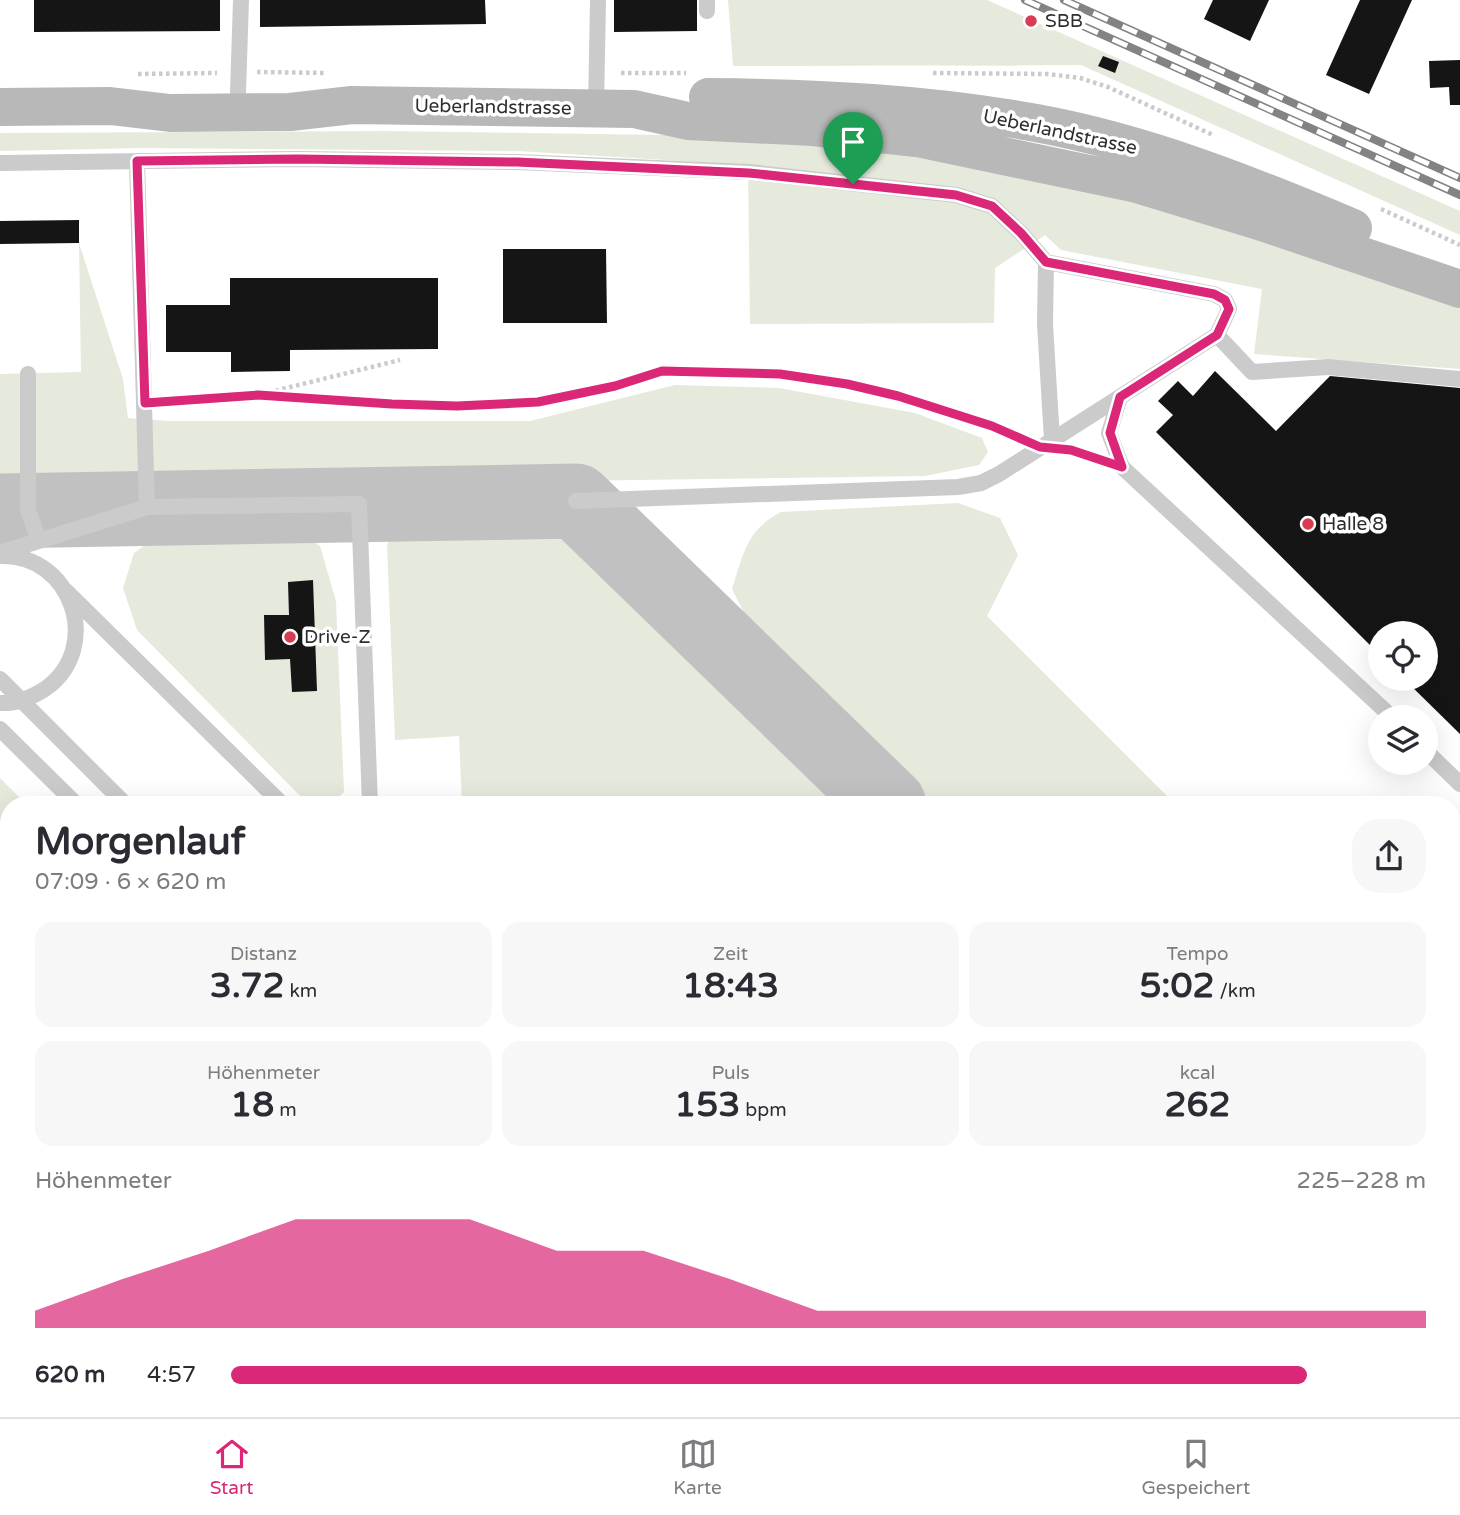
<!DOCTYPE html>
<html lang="de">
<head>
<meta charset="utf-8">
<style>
  :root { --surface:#fff; --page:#f7f7f7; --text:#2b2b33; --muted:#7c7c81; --line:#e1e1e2; --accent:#db2777 }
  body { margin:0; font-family:"Varela Round",sans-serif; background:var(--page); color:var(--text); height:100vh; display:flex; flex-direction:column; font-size:26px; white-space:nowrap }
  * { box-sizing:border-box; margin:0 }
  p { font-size:23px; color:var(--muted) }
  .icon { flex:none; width:38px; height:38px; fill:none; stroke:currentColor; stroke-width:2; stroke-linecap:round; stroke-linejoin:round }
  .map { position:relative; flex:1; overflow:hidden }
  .sheet { position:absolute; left:0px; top:796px; width:1461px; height:621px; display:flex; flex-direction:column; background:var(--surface); border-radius:28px 28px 0 0; box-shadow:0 7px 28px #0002 }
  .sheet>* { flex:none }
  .buttons { position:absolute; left:1368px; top:621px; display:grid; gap:14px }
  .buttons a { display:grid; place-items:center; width:70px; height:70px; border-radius:50%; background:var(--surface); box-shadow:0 7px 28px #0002; font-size:35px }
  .pin { position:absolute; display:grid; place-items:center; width:60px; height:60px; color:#fff; margin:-72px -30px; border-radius:50% 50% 50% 0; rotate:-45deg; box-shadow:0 0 7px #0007 }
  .pin .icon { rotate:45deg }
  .round { display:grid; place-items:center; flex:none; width:74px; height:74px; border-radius:28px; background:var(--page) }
  .summary { display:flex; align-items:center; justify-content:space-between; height:119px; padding:0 35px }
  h1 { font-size:38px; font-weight:800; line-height:52px }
  .metrics { display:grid; grid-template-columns:repeat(3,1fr); gap:10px; height:119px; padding:7px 35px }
  .metrics div { display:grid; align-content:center; border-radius:18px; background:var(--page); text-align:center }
  .metrics b { font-size:35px; font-weight:800 }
  .metrics small { font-size:19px; font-weight:400 }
  .metrics p { font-size:19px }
  .chart { height:196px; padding:14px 35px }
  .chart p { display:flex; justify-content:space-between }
  .chart svg { width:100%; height:126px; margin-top:7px; fill:var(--accent); opacity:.7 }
  ul { padding:0 35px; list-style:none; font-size:23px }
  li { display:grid; grid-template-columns:112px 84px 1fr; align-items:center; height:52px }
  li i { height:18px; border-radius:9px; background:var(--accent) }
  .menu { display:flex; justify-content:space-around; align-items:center; height:98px; border-top:2px solid var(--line); background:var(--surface); font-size:19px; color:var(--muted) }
  .menu a { display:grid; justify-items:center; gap:4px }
  .menu .on { color:var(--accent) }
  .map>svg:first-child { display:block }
</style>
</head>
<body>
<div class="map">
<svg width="1460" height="1417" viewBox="0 0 1460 1417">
  <rect width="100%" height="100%" fill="#fff"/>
  <!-- green -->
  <path fill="#e5eadc" d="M 728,0 L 987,0 L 1460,211 L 1460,235 L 1081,65 L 733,66 Z
    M 386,131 L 736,136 L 921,153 L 1055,180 L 1356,266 L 1460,308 L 1460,369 L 1254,354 L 1262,289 L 1061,250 L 1045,235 L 995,268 L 994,323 L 750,324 L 748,165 L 518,151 L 142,148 L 0,151 L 0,133 Z
    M 79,243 L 123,379 L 128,418 L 169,421 L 530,421 L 675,385 L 779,388 L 915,413 L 982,438 L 988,452 L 979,465 L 925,476 L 0,489 L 0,374 L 81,372 Z
    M 958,503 L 1000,518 L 1018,555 L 987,616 L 1176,805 L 918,805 L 766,656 L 732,589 C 743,555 747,529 781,512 Z
    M 496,521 L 536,530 L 584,548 L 637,581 L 861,805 L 462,805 L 459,736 L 395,740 L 387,546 L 391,532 L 400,523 Z
    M 287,524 L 320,546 L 336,601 L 344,792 L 331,805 L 307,803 L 137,630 L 123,588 L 134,553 L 167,529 Z
    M 0,778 L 27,805 L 9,805 L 9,1409 L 637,1409 L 645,1417 L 0,1417 Z
    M 1460,838 L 1460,1266 L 1453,1268 L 1452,846 Z
    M 927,1409 L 1424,1409 L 1423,1417 L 935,1417 Z"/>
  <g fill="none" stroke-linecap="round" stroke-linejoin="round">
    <!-- taxiway -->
    <path stroke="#c1c1c1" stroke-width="75" d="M 0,511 L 576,501 L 889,805
      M 1452,1288 L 1460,1281
      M 1452,1371 L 1460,1379"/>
  </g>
  <!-- building -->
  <path fill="#151515" d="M 34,0 L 220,0 L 220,31 L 34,32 Z
    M 260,0 L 485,0 L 486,24 L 260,27 Z
    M 614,0 L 697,0 L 697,31 L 614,32 Z
    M 1213,0 L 1269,0 L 1250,41 L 1204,19 Z
    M 1360,0 L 1412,0 L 1369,94 L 1326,75 Z
    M 1103,56 L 1119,62 L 1115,73 L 1098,66 Z
    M 1460,60 L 1460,105 L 1450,105 L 1449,87 L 1430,88 L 1429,61 Z
    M 79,220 L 79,243 L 0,244 L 0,221 Z
    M 503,249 L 606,249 L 607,323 L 503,323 Z
    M 230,278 L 438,278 L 438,349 L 290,350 L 290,371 L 231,372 L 231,352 L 166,352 L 166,305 L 230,305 Z
    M 1215,371 L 1276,431 L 1330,376 L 1460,388 L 1460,734 L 1404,679 L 1426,679 L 1426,634 L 1381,634 L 1381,656 L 1156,432 L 1173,415 L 1158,401 L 1178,381 L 1193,396 Z
    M 313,580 L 317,691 L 292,692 L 290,659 L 265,660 L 264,615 L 289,615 L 288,582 Z"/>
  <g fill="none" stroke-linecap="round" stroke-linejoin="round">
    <!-- path -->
    <path stroke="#cbcbcb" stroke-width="4.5" stroke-dasharray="3.5 3.5" stroke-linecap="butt" d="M 257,72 L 326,73
      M 621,73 L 686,73
      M 933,73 L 1048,74 L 1080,78 L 1108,87 L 1213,135
      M 138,74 L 217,73
      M 1381,209 L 1460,245
      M 262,394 L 400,360
      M 163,402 L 258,395 L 392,404 L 456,406 L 538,402 L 615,386 L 662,371 L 780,374 L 847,384 L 898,396 L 992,426 L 1019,438
      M 1074,451 L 1096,458"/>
    <!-- service -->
    <path stroke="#cbcbcb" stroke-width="16" d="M 707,0 L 707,11
      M 238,93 L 241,0
      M 596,108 L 598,0
      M 137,161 L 147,507 L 359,504 L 370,805
      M 0,163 L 298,159 L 517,162 L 749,172 L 956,195 L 992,206 L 1021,233 L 1046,262 L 1214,294 L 1225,300 L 1229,309 L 1217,335 L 1252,372 L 1328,367 L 1460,379
      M 1046,262 L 1045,324 L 1052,440
      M 28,374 L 28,510 L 39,541
      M 1120,397 L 1109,433 L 1122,467 L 1393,718
      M 576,501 L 958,487 L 981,483 L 999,474 L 1217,335
      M 0,553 L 147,507
      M 0,556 C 72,553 104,648 45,689 C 31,698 17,704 0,703
      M 66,591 L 283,805
      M 0,679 L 126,805
      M 0,729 L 77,805
      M 1426,751 L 1460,784
      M 686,1409 L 694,1417
      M 844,1409 L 853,1417
      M 897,1409 L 905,1417"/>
    <!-- secondary -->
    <path stroke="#b8b8b8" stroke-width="38" d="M 708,97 C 818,98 928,103 1036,123 C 1146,143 1251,185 1353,228
      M 0,107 L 110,106 L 170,113 L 290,112 L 352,105 L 634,109 L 688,121 L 813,127 L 917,138 L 1137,184 L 1259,221 L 1460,289"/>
    <defs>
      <path id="rail" d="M 1025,0 L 1460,195
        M 1064,0 L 1460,178"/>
    </defs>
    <!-- rail casing -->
    <use href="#rail" stroke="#838383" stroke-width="8"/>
    <!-- rail -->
    <use href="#rail" stroke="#fff" stroke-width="5" stroke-dasharray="16" stroke-linecap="butt"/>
  </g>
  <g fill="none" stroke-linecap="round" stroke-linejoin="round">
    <defs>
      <path id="route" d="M 298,159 L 517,162 L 749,173 L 956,195 L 992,206 L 1021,233 L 1046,262 L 1214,294 L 1225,300 L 1229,309 L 1217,335 L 1120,397 L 1110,433 L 1122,467 L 1071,450 L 1040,447 L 992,426 L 898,396 L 847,384 L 780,374 L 662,371 L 615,386 L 538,402 L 457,406 L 392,404 L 258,395 L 145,403 L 137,161 Z"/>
    </defs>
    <!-- route casing -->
    <use href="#route" stroke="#fff" stroke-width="14"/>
    <!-- route -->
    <use href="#route" stroke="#db2777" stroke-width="9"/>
  </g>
  <!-- markers -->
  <g fill="#d93b52" stroke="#fff" stroke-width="2.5">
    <circle cx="1031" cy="21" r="7"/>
    <circle cx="1308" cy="524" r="7"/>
    <circle cx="290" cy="637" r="7"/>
  </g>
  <g text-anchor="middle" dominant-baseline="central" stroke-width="7" stroke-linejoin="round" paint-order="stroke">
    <!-- poi labels -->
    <g font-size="19" fill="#2e2e2e" stroke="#fff" text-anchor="start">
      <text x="1045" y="21">SBB</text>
      <text x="1322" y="524">Halle 8</text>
      <text x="304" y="637">Drive-Z</text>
    </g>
    <!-- street labels -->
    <g font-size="19" fill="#2e2e2e" stroke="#fff">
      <text transform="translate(493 107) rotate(1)">Ueberlandstrasse</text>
      <text transform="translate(1060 132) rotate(12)">Ueberlandstrasse</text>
    </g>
  </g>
</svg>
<div class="buttons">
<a><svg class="icon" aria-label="locate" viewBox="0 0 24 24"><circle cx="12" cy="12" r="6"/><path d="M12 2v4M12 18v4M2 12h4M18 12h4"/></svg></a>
<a><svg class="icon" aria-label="layers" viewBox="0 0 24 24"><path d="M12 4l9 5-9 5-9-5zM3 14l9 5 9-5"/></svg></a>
</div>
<div class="pin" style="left:853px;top:184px;background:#1e9e55"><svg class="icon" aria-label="arrive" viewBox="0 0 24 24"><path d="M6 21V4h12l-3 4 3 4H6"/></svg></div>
<section class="sheet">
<div class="summary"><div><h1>Morgenlauf</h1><p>07:09 · 6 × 620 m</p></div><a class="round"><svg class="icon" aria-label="share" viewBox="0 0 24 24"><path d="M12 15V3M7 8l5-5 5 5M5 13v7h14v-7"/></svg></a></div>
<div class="metrics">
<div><p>Distanz</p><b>3.72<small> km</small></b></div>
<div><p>Zeit</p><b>18:43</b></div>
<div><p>Tempo</p><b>5:02<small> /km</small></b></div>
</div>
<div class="metrics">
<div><p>Höhenmeter</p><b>18<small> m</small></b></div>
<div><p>Puls</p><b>153<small> bpm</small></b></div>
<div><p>kcal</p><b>262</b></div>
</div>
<div class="chart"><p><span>Höhenmeter</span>225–228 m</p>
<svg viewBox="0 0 160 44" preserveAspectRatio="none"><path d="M0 44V38L10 27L20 17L30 6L40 6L50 6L60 17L70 17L80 27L90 38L100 38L110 38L120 38L130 38L140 38L150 38L160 38V44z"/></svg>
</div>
<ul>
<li><b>620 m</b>4:57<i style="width:90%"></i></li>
</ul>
</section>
</div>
<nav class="menu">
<a class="on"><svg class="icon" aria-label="home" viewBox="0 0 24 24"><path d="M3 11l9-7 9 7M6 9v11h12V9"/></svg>Start</a>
<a><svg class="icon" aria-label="map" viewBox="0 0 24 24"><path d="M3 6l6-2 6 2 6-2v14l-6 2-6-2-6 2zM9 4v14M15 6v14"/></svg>Karte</a>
<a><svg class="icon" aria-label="saved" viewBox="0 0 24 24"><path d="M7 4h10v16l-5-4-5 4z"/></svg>Gespeichert</a>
</nav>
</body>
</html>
